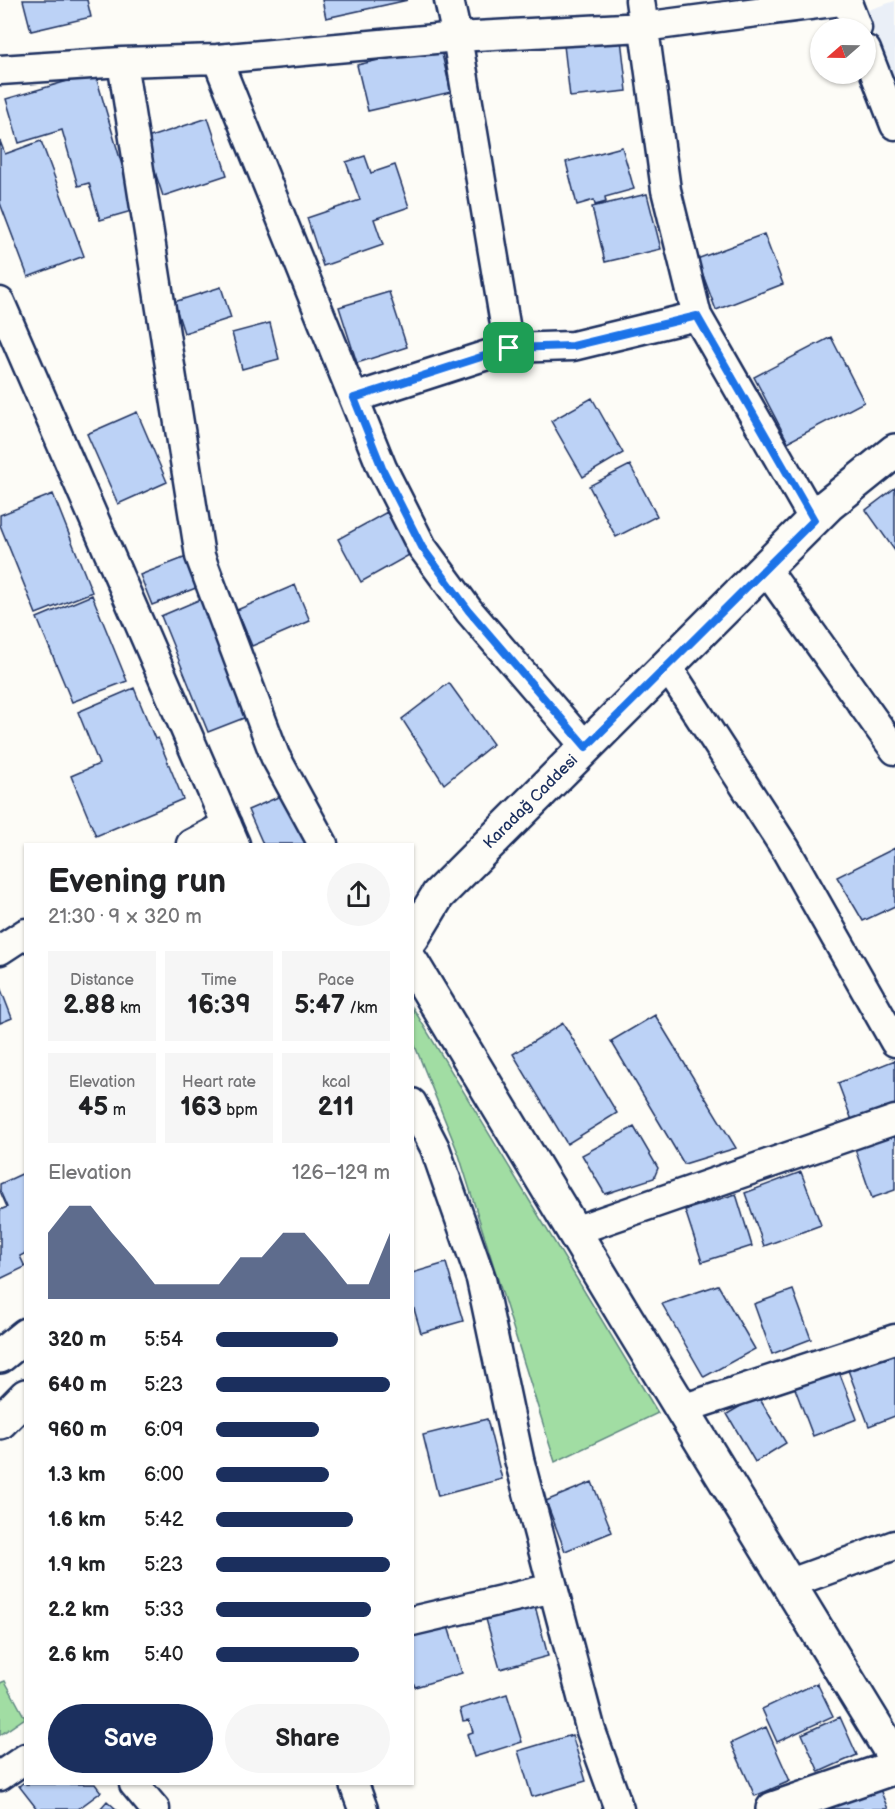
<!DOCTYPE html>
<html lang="en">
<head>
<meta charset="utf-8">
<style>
  :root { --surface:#fff; --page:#f6f6f6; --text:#202124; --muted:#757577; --accent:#1b2f5e }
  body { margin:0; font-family:"Balsamiq Sans",sans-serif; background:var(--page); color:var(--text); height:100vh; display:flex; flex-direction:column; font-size:22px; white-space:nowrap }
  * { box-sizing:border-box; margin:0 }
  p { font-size:20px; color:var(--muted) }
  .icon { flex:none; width:33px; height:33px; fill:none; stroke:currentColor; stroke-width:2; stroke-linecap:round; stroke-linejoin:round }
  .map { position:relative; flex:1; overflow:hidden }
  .side { position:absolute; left:24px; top:843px; width:390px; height:942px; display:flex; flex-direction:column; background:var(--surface); border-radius:0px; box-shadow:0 2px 4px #0004 }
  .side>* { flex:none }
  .needle { width:39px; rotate:250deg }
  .fabs { position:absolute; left:810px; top:18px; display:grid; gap:12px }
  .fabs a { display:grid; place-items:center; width:66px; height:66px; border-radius:50%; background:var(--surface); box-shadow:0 2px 4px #0004; font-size:30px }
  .pin { position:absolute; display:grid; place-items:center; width:51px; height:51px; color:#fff; margin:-26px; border-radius:12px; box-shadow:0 3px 9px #0006 }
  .round { display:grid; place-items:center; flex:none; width:63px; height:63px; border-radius:32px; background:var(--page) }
  .headline { display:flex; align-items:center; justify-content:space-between; height:102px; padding:0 24px }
  h1 { font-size:33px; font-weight:700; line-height:45px }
  .stats { display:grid; grid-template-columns:repeat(3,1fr); gap:9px; height:102px; padding:6px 24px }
  .stats div { display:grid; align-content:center; border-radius:0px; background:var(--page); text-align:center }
  .stats b { font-size:26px; font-weight:700 }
  .stats small { font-size:16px; font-weight:400 }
  .stats p { font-size:16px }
  .chart { height:168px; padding:12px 24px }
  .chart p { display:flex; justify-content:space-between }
  .chart svg { width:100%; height:108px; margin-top:6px; fill:var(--accent); opacity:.7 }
  .primary-button { display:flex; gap:12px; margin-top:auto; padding:12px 24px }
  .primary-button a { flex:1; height:69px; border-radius:36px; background:var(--accent); color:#fff; font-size:24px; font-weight:700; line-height:69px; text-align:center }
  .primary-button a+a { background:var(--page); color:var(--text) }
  ul { padding:0 24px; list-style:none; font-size:20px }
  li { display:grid; grid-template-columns:96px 72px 1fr; align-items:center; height:45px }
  li i { height:15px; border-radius:8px; background:var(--accent) }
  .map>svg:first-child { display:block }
</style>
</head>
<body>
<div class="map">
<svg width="895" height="1809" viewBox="0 0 895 1809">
  <rect width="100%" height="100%" fill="#fdfcf7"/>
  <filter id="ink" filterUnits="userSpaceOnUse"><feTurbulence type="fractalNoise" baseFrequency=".0167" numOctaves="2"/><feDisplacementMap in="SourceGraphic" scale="12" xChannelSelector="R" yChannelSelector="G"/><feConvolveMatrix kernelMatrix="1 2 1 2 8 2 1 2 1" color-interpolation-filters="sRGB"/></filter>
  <g filter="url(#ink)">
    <!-- built -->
    <path fill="#eaeff7" d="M 895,1 L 895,89 L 865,11 Z"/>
    <!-- green -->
    <path fill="#a1dda3" stroke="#5e8680" stroke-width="1.5" d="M 413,1008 L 658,1413 L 555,1462 L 459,1155 L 413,1041 Z
      M 5,1681 L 25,1718 L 0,1735 L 0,1683 Z"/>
    <!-- building -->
    <path fill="#bcd2f6" stroke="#1b2f5e" stroke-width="1.5" d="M 23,0 L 87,0 L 91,17 L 31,31 Z
      M 322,0 L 408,0 L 326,18 Z
      M 621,39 L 627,91 L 570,97 L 564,45 Z
      M 440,46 L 451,92 L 368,111 L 357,65 Z
      M 95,73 L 135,210 L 100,220 L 89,183 L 78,186 L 62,130 L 19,143 L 6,99 Z
      M 208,118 L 227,175 L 163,196 L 144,139 Z
      M 0,141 L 5,154 L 41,141 L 84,256 L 28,277 L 0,203 Z
      M 622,147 L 634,189 L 605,197 L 606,202 L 595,205 L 594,200 L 577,205 L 566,162 Z
      M 365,156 L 371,173 L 395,165 L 409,207 L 374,219 L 383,245 L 323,266 L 307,218 L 360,200 L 346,162 Z
      M 647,194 L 661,249 L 605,262 L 592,207 Z
      M 764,234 L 783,284 L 716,310 L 697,259 Z
      M 221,287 L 231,318 L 184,333 L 174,302 Z
      M 389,292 L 407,347 L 357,363 L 339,307 Z
      M 270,323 L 279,359 L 242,369 L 232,333 Z
      M 831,337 L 864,402 L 788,442 L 754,377 Z
      M 592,398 L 623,453 L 583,477 L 551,421 Z
      M 137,412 L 167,482 L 118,504 L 87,434 Z
      M 630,465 L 657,516 L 616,537 L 589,486 Z
      M 895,488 L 895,551 L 866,510 Z
      M 53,494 L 92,592 L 36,614 L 0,525 L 0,515 Z
      M 387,512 L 411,554 L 361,582 L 338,539 Z
      M 189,556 L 201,586 L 152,605 L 140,575 Z
      M 295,585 L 310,621 L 252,646 L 237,610 Z
      M 92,595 L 127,681 L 72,702 L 37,618 Z
      M 201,599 L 249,716 L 208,732 L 161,616 Z
      M 449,683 L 493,744 L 444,784 L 402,719 Z
      M 134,688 L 155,739 L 158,738 L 183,799 L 96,836 L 71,776 L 99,764 L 78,712 Z
      M 283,795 L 310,844 L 263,844 L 248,810 Z
      M 895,848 L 895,906 L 863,921 L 837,877 Z
      M 0,987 L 12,1018 L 0,1023 Z
      M 655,1015 L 736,1148 L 684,1164 L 611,1041 Z
      M 563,1023 L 617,1113 L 567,1144 L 513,1054 Z
      M 895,1060 L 895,1106 L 853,1123 L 838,1083 Z
      M 634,1127 L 658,1168 L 654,1178 L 605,1194 L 582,1155 Z
      M 895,1136 L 895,1190 L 872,1198 L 855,1149 Z
      M 26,1172 L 26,1253 L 20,1256 L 25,1267 L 0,1279 L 0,1210 L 7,1207 L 0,1191 L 0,1184 Z
      M 801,1172 L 821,1225 L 764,1246 L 745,1193 Z
      M 736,1194 L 752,1246 L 702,1262 L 685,1210 Z
      M 446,1263 L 463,1321 L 421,1333 L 412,1302 L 412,1273 Z
      M 718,1285 L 755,1349 L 704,1377 L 662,1304 Z
      M 793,1290 L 811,1339 L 772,1354 L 754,1304 Z
      M 895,1352 L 895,1416 L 869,1426 L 848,1370 Z
      M 838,1369 L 857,1419 L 813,1436 L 794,1386 Z
      M 758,1396 L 786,1443 L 755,1462 L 727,1414 Z
      M 487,1419 L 502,1479 L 438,1496 L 423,1435 Z
      M 592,1482 L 612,1532 L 565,1551 L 546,1501 Z
      M 535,1606 L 548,1656 L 500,1669 L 486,1619 Z
      M 448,1626 L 462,1673 L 415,1687 L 412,1679 L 412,1637 Z
      M 817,1683 L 833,1716 L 777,1742 L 762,1709 Z
      M 507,1694 L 522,1742 L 474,1757 L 467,1734 L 473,1732 L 469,1720 L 463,1721 L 460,1709 Z
      M 840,1717 L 857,1755 L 819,1772 L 802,1734 Z
      M 766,1727 L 790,1781 L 755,1796 L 731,1743 Z
      M 572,1735 L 586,1781 L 532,1797 L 518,1751 Z
      M 26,1781 L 26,1784 L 95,1784 L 101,1792 L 78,1809 L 37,1809 L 19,1786 Z
      M 879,1787 L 888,1809 L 828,1809 Z
      M 107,1801 L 116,1809 L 100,1809 Z"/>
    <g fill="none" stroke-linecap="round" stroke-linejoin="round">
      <defs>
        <path id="street" d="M 449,0 L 457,37 L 509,348
          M 640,0 L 666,190 L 697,316 L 814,520
          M 846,0 L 857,28
          M 866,50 L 895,125
          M 217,59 L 382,468 L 422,547 L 469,611 L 586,747
          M 122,62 L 200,556 L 275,756 L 323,844
          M 0,70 L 122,62 L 217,59 L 457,37 L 643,27 L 848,0
          M 0,302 L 235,844
          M 354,398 L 509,348 L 573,346 L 697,316
          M 765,568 L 895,750
          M 667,666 L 785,848 L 895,1042
          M 191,844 L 227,825
          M 0,950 L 26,933
          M 412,1103 L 435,1148 L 481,1279 L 519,1459 L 591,1731 L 619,1809
          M 574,1231 L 895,1120
          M 682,1409 L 895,1339
          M 788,1584 L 895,1545
          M 412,1621 L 553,1588
          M 0,1776 L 26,1758
          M 134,1784 L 155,1809
          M 354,1784 L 363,1809"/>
        <path id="secondary" d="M 412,938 L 438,895 L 828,505 L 895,451
          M 412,963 L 625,1316 L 895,1758
          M 0,1356 L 26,1335
          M 0,1422 L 26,1396
          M 773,1809 L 895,1767"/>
      </defs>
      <!-- street casing -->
      <use href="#street" stroke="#1b2f5e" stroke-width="33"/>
      <!-- secondary casing -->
      <use href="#secondary" stroke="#1b2f5e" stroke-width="38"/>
      <!-- street -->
      <use href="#street" stroke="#fdfcf7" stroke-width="28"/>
      <!-- secondary -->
      <use href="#secondary" stroke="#fdfcf7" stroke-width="33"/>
    </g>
  </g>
  <g fill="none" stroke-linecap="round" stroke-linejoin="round" filter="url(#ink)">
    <defs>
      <path id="route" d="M 697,316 L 814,520 L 586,747 L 469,611 L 422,547 L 382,468 L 354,398 L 509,348 L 573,346 Z"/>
    </defs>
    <!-- route casing -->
    <use href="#route" stroke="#fff" stroke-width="12"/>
    <!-- route -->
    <use href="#route" stroke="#1a73e8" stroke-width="8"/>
  </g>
  <g text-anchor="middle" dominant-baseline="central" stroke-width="4.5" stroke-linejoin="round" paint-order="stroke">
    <!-- street labels -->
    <g font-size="16" fill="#1b2f5e" stroke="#fdfcf7">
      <text transform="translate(531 802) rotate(-45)">Karadağ Caddesi</text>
    </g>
  </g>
</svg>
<div class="fabs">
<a><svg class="needle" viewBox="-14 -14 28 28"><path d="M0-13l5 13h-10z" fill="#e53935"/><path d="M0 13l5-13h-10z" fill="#757577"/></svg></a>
</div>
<div class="pin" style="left:509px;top:348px;background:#1e9e55"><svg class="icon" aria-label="arrive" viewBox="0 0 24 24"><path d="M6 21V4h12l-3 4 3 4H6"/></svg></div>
<section class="side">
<div class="headline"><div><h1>Evening run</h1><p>21:30 · 9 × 320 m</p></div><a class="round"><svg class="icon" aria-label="share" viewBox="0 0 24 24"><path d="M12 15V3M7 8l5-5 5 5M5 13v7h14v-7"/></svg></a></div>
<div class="stats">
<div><p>Distance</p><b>2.88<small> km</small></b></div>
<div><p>Time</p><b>16:39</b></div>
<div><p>Pace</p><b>5:47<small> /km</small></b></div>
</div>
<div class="stats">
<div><p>Elevation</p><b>45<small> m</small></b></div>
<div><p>Heart rate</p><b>163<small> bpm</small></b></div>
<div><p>kcal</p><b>211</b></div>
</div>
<div class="chart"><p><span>Elevation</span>126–129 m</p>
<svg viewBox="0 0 160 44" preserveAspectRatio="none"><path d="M0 44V17L10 6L20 6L30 17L40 27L50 38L60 38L70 38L80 38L90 27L100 27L110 17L120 17L130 27L140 38L150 38L160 17V44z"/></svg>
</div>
<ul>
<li><b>320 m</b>5:54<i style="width:70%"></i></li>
<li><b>640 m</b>5:23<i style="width:100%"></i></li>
<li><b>960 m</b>6:09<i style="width:59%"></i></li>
<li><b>1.3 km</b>6:00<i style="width:65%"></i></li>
<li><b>1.6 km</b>5:42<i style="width:79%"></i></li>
<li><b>1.9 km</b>5:23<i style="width:100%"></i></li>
<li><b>2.2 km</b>5:33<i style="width:89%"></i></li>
<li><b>2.6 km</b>5:40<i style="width:82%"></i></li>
</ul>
<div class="primary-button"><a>Save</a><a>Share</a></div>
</section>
</div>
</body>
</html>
